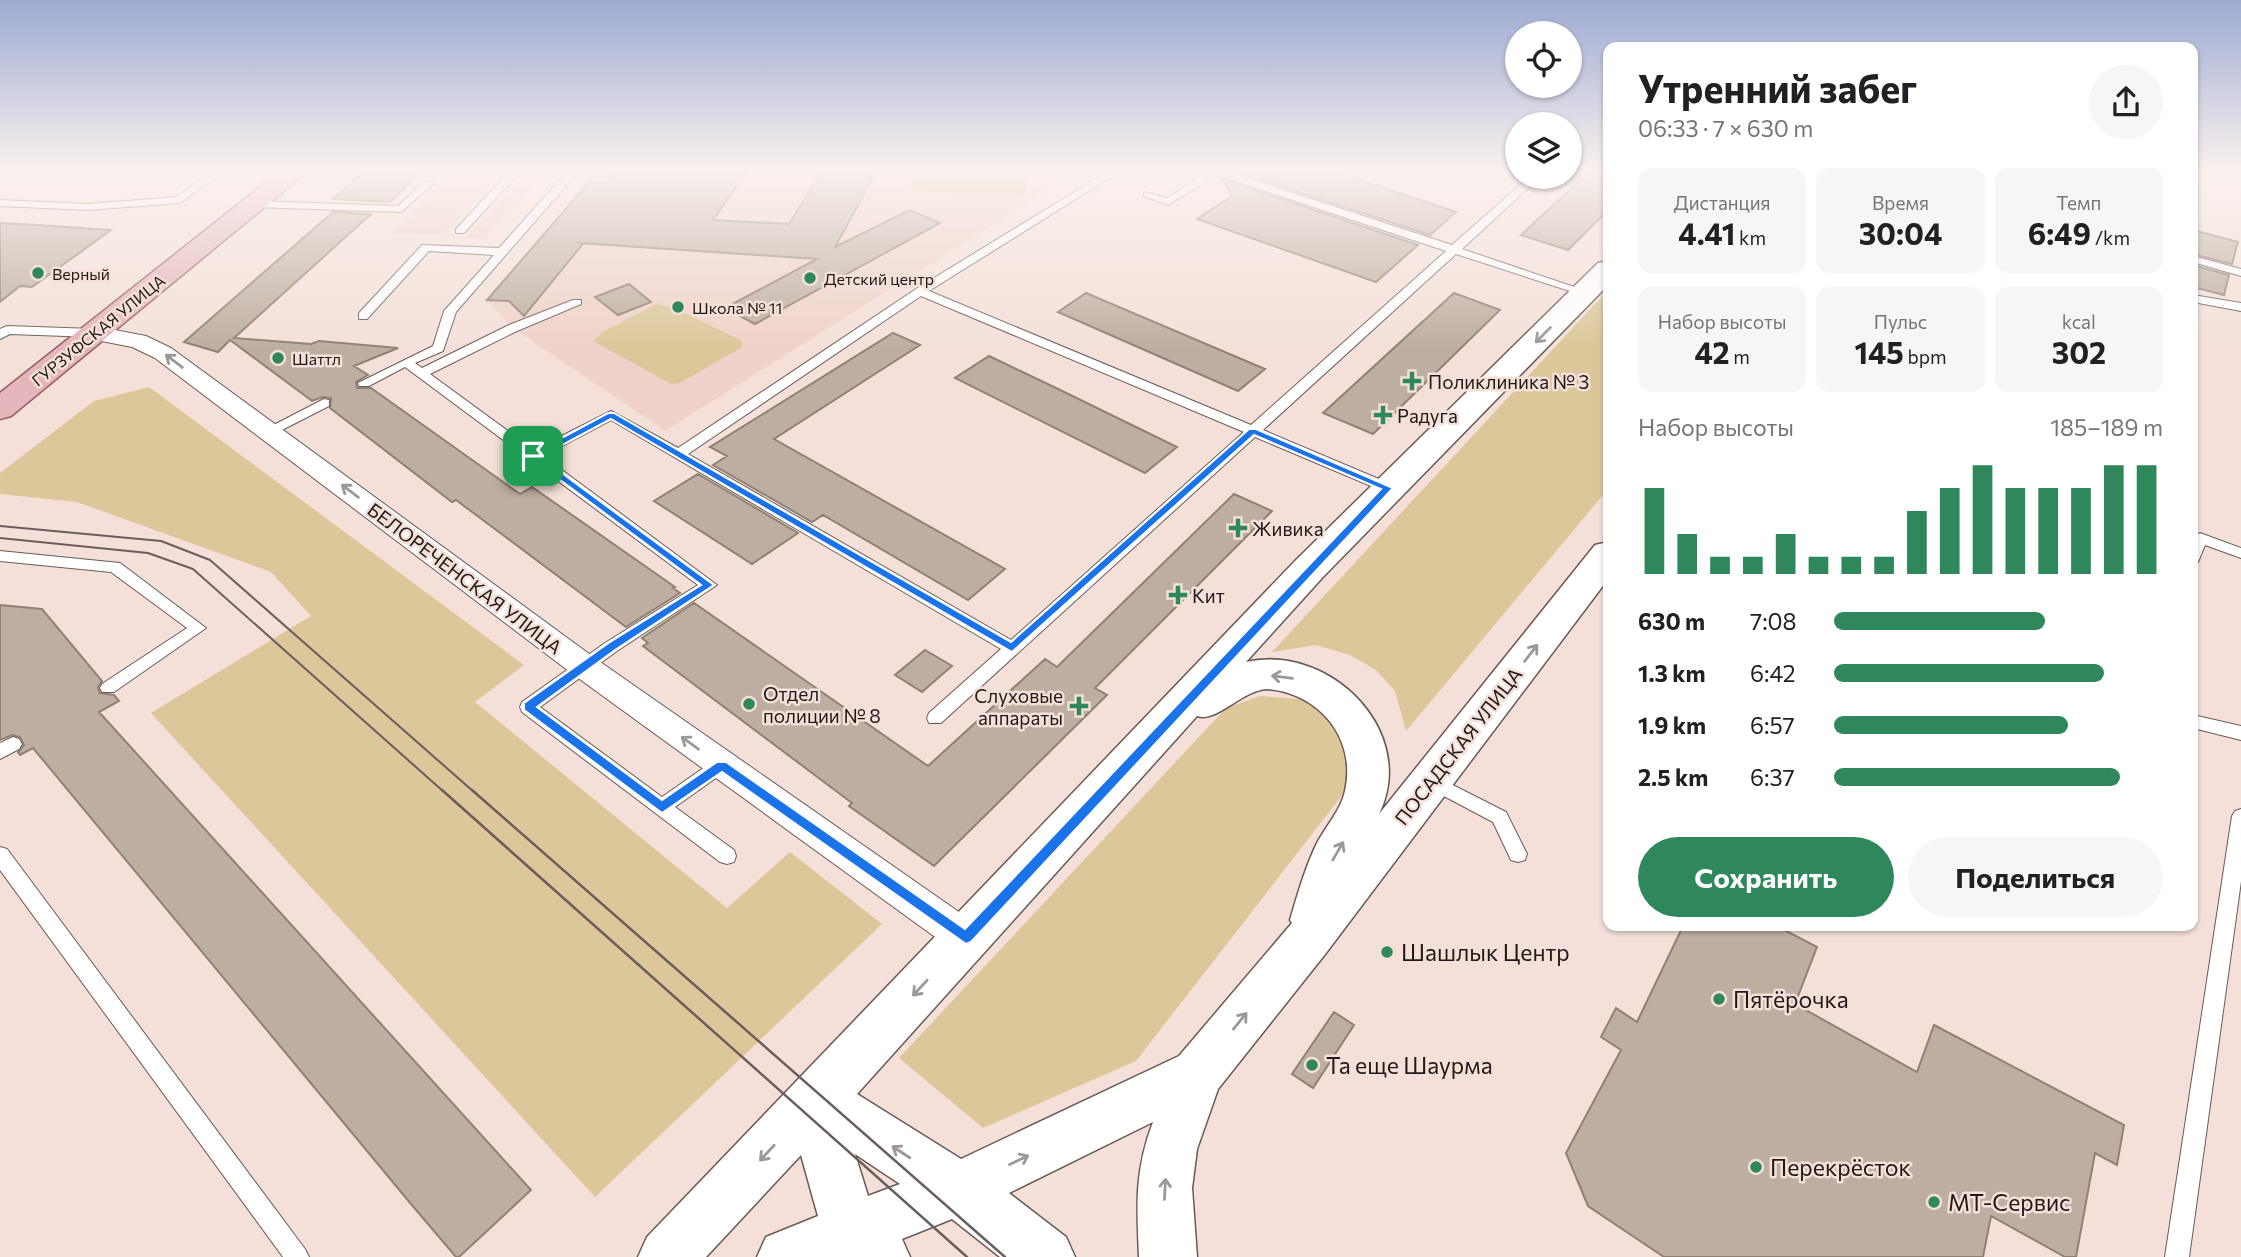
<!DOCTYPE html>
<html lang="ru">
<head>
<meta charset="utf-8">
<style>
  :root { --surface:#fff; --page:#f6f6f6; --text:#202124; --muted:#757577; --accent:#2f875c }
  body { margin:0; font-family:Commissioner,sans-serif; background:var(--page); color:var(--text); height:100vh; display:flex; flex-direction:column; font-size:26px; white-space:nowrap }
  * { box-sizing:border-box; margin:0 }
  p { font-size:23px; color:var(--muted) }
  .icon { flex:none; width:38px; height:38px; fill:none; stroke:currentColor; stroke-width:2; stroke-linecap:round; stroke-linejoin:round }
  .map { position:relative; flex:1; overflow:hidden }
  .details { position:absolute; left:1603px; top:42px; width:595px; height:889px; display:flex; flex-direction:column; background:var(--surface); border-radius:14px; box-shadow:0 2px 5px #0004 }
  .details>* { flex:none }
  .controls { position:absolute; left:1505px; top:21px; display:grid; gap:14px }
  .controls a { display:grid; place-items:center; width:77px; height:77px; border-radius:50%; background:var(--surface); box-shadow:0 2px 5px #0004; font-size:35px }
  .pin { position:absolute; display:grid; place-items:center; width:60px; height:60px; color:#fff; margin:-30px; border-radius:14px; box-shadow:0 4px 10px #0006 }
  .round { display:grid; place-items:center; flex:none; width:74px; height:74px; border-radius:37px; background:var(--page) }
  .summary { display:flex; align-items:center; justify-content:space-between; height:119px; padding:0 35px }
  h1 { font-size:38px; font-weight:700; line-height:52px }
  .figures { display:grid; grid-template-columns:repeat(3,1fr); gap:10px; height:119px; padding:7px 35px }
  .figures div { display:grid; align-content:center; border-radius:14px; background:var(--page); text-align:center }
  .figures b { font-size:30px; font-weight:700 }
  .figures small { font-size:19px; font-weight:400 }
  .figures p { font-size:19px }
  .chart { height:196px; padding:14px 35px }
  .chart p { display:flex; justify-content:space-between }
  .chart svg { width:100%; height:126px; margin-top:7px; stroke:var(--accent); stroke-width:6 }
  .action { display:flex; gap:14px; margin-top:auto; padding:14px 35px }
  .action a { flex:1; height:80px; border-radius:42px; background:var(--accent); color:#fff; font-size:28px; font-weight:700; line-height:80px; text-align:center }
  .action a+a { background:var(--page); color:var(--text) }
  ul { padding:0 35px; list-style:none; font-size:23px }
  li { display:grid; grid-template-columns:112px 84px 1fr; align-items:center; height:52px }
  li i { height:18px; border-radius:9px; background:var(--accent) }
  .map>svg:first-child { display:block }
</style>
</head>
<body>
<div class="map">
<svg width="2241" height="1257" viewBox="0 0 2241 1257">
  <rect width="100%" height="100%" fill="#f4e0d9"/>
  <!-- built -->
  <path fill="#efd2c9" d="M 483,172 L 503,172 L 444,235 L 392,233 L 446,179 L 475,180 Z
    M 527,172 L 546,172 L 484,239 L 465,238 Z
    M 600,172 L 1076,172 L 665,431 L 513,328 L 487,300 Z"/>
  <!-- green -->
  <path fill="#dcc79a" d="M 916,172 L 1030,172 L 1024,195 L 909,191 Z
    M 1608,290 L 1608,489 L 1406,731 L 1395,691 L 1376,670 L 1350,655 L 1316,645 L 1272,652 Z
    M 656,304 L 672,307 L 742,341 L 742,347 L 680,383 L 671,384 L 593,341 L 603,332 Z
    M 149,387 L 524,665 L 475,702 L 727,908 L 790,852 L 882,924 L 595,1197 L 151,713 L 311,616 L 271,572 L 77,502 L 0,494 L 0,473 L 94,401 Z
    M 1260,696 L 1300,699 L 1339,723 L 1352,759 L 1347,789 L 1136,1061 L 983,1128 L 899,1058 L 1226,708 Z"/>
  <!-- building -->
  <path fill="#bdaea1" stroke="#8f8175" stroke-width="2" d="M 363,172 L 421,172 L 390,202 L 333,199 Z
    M 610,172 L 747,172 L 713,220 L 789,224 L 822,172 L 876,172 L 835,247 L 910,210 L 940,223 L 755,324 L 725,308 L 817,259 L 579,243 L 582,245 L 524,316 L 509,301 L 487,300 L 589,182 L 609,183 Z
    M 1238,172 L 1337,172 L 1456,212 L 1430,235 Z
    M 1589,172 L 1608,172 L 1608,210 L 1568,250 L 1521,235 Z
    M 1222,179 L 1418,245 L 1376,282 L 1197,219 L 1232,196 Z
    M 333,212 L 371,214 L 234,338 L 311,344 L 319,341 L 398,348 L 354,366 L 368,375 L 356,382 L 357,388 L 371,388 L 520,494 L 532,487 L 675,587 L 673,588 L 680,593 L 626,627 L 456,500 L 452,502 L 330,408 L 331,398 L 323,397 L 312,401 L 230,340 L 218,352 L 184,342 Z
    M 0,223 L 38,225 L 111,230 L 32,287 L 20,286 L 0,302 Z
    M 2193,230 L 2238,242 L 2232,264 L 2193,254 Z
    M 2193,265 L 2229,275 L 2224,295 L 2193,287 Z
    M 629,284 L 651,302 L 618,315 L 595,297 Z
    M 1086,293 L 1265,369 L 1238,391 L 1058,312 Z
    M 1454,293 L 1500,310 L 1373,434 L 1323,413 Z
    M 893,333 L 920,345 L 774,439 L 1005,569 L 968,600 L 823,515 L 812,522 L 713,465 L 727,456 L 710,447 Z
    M 989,356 L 1056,388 L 1177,447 L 1145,473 L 955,378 Z
    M 698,474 L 798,533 L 752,564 L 654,501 Z
    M 1234,494 L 1272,511 L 1095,688 L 1107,695 L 934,866 L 849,806 L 852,803 L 643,646 L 648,643 L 642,638 L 694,603 L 928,766 L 1045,659 L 1057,667 Z
    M 0,605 L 42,609 L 102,681 L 98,687 L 100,693 L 114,695 L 119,701 L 99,712 L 531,1190 L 459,1257 L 456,1257 L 411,1204 L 33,748 L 20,755 L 18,752 L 24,745 L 20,737 L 12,735 L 0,740 Z
    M 925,650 L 952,666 L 922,692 L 895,675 Z
    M 1683,926 L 1777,926 L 1817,947 L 1795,1004 L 1917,1072 L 1934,1025 L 2124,1125 L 2117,1165 L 2095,1153 L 2076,1257 L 2065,1257 L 1991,1216 L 1983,1257 L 1664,1257 L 1588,1206 L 1566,1153 L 1621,1050 L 1601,1037 L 1616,1008 L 1637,1022 Z
    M 1334,1012 L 1354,1025 L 1313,1088 L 1292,1074 Z"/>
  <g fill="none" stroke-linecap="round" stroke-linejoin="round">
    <defs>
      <path id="service" d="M 211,172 L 223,172 L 180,203 L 88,210 L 0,206 L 0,200 L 88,204 L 177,197 Z
        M 509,172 L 520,172 L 464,233 L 456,233 L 456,229 Z
        M 567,172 L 578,172 L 456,312 L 443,351 L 415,363 L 422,368 L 509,325 L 573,300 L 581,300 L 581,304 L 517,331 L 430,374 L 534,450 L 611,411 L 678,448 L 916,289 L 1107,172 L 1119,172 L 929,291 L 1251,425 L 1446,251 L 1217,175 L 1168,205 L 1144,196 L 1144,192 L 1167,198 L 1207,172 L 1229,172 L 1452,245 L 1529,177 L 1540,177 L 1462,249 L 1592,293 L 1590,295 L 1582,295 L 1456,254 L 1263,430 L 1393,485 L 1395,488 L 1393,491 L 1383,491 L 1255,437 L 941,723 L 929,723 L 927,718 L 929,713 L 1001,649 L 611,420 L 543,456 L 717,585 L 617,651 L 540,707 L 662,797 L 715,760 L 721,758 L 727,760 L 730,765 L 727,770 L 675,807 L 734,850 L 736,856 L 734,862 L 727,864 L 720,862 L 522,712 L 520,707 L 522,702 L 605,643 L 698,585 L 405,367 L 369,386 L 359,386 L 358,383 L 433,346 L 444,311 L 494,255 L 429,251 L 367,319 L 359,319 L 359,313 L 422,245 L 499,248 ZM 921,296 L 1244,432 L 1011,640 L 688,454 Z
        M 425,181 L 434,183 L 401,212 L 254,207 L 249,204 L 254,201 L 398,206 Z
        M 2193,256 L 2241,269 L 2241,276 L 2193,262 Z
        M 2193,295 L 2241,303 L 2241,311 L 2193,302 Z
        M 7,326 L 94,329 L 100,333 L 94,337 L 10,334 L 0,339 L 0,329 Z
        M 324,399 L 329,400 L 329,406 L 274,434 L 269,435 L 262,431 Z
        M 2200,533 L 2241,548 L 2241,558 L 2205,545 L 2198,562 L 2193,563 L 2193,538 Z
        M 0,551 L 120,563 L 206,628 L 114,692 L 102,692 L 100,688 L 102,684 L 187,628 L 111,572 L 0,561 Z
        M 2193,715 L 2241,726 L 2241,740 L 2193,728 Z
        M 13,737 L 19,739 L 22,744 L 19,749 L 0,759 L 0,743 Z
        M 1431,774 L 1506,812 L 1527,854 L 1525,860 L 1518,862 L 1511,860 L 1493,822 L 1425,786 L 1422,781 L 1425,776 Z
        M 2241,809 L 2241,881 L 2189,1257 L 2165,1257 L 2232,816 L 2235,811 Z
        M 0,847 L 7,849 L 305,1249 L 309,1257 L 283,1257 L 0,870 Z"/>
      <path id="minor" d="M 94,326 L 146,336 L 171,348 L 596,659 L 979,926 L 984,938 L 979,950 L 966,954 L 953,950 L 574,675 L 155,358 L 132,347 L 86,338 L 83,333 L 86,328 Z"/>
      <path id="tertiary" d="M 1608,261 L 1608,285 L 1322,578 L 1246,662 C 1330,643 1419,732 1379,814 L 1595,545 L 1608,542 L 1608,579 L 1326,953 L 1218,1089 L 1197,1149 L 1192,1188 L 1197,1257 L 1139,1257 C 1137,1206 1134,1172 1153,1122 L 1009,1193 L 1066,1237 L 1075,1257 L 1000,1257 L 952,1219 L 902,1239 L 910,1257 L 757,1257 L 766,1237 L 818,1216 L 801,1155 L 706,1257 L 638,1257 L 647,1237 L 1296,560 L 1598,263 ZM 1267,689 C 1319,693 1357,738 1345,791 C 1341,810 1326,826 1317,843 C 1305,868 1298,893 1290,920 L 1292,923 L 1179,1056 L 961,1159 L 857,1094 L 1197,716 C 1217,723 1240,691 1267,689 ZM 855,1154 L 900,1184 L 868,1196 Z"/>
      <path id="primary" d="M 279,172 L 307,172 L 11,416 L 0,419 L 0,393 Z"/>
    </defs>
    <!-- service casing -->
    <use href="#service" stroke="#6b5a54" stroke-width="2"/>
    <!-- minor casing -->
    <use href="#minor" stroke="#6b5a54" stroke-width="2"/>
    <!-- tertiary casing -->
    <use href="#tertiary" stroke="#6b5a54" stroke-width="3"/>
    <!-- primary casing -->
    <use href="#primary" stroke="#945f64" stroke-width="3"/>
    <!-- service -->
    <use href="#service" fill="#fff" fill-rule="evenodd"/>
    <!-- minor -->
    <use href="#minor" fill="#fff" fill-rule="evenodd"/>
    <!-- tertiary -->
    <use href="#tertiary" fill="#fff" fill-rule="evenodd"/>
    <!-- primary -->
    <use href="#primary" fill="#e4b6bb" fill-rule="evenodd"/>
    <!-- tram-far1 -->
    <path stroke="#6a5e5b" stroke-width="2" d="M 0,526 L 161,541 L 210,560 L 474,792
      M 0,538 L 148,553 L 193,569 L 444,792"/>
    <!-- tram -->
    <path stroke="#6a5e5b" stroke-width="2.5" d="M 442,790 L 967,1257
      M 472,790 L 1005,1257"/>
  </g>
  <!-- one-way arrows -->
  <defs><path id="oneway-shaft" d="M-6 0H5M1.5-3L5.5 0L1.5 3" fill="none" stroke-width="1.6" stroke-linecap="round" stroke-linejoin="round" transform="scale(1.75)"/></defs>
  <g stroke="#9b9897">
    <use href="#oneway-shaft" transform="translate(1543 335) rotate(135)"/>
    <use href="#oneway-shaft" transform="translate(174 361) rotate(-143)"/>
    <use href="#oneway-shaft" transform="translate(350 491) rotate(-143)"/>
    <use href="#oneway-shaft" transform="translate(1531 653) rotate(-52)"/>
    <use href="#oneway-shaft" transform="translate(1282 677) rotate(-172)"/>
    <use href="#oneway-shaft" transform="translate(690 743) rotate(-144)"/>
    <use href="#oneway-shaft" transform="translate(1338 851) rotate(-60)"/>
    <use href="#oneway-shaft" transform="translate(920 988) rotate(133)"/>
    <use href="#oneway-shaft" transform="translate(1240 1021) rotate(-51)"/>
    <use href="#oneway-shaft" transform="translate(901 1152) rotate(-147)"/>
    <use href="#oneway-shaft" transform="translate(767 1153) rotate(133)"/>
    <use href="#oneway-shaft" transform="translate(1019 1160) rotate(-26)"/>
    <use href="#oneway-shaft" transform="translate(1165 1189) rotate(-87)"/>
  </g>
  <!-- sky -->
  <linearGradient id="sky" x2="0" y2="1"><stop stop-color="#9daad2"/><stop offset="0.49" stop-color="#faf1ee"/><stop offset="1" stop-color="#faf1ee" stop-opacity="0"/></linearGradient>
  <rect width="2241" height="348" fill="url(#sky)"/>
  <!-- route -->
  <path fill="#1a73e8" stroke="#fff" stroke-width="2" fill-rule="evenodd" d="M 608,413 L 614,413 L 1011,642 L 1249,429 L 1256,429 L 1393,488 L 971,942 L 966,944 L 722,772 L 662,813 L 524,710 L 524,703 L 607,644 L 701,585 L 528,456 ZM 611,419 L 1012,652 L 1254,435 L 1381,489 L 965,929 L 726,762 L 717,762 L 662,800 L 537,707 L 615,650 L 714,585 L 540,457 Z"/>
  <!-- markers -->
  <g fill="#2f875c" stroke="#f4e0d9" stroke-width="2.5">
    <circle cx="38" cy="273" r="7"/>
    <circle cx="810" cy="278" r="7"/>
    <circle cx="678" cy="307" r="7"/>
    <circle cx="278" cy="358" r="7"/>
    <path d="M1408.5 370.5h7v7h7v7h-7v7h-7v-7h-7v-7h7z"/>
    <path d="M1379.5 404.5h7v7h7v7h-7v7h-7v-7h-7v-7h7z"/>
    <path d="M1234.5 517.5h7v7h7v7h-7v7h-7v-7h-7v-7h7z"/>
    <path d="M1174.5 584.5h7v7h7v7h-7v7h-7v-7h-7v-7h7z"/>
    <circle cx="749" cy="704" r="7"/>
    <path d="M1075.5 695.5h7v7h7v7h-7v7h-7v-7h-7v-7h7z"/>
    <circle cx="1387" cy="952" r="7"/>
    <circle cx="1719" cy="999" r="7"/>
    <circle cx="1312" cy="1065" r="7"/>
    <circle cx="1756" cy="1167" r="7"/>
    <circle cx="1934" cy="1202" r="7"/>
  </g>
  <g text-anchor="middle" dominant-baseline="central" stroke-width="5" stroke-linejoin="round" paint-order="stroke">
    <!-- far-poi labels -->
    <g font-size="16" fill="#201917" stroke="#f4e0d9" text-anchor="start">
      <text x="52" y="273">Верный</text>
      <text x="824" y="278">Детский центр</text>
      <text x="692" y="307">Школа № 11</text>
      <text x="292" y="358">Шаттл</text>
    </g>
    <!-- far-street labels -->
    <g font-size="16" fill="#201917" stroke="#f4e0d9">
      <text transform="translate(98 330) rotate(-39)">ГУРЗУФСКАЯ УЛИЦА</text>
    </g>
    <!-- poi labels -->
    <g font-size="19" fill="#201917" stroke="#f4e0d9" text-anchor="start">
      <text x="1428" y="381">Поликлиника № 3</text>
      <text x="1397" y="415">Радуга</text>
      <text x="1252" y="528">Живика</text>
      <text x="1192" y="595">Кит</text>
      <text x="763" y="693">Отдел<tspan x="763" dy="22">полиции № 8</tspan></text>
      <text x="1063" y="695" text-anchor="end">Слуховые<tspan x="1063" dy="22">аппараты</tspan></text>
    </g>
    <!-- street labels -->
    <g font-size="19" fill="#201917" stroke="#f4e0d9">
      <text transform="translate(465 578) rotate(37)">БЕЛОРЕЧЕНСКАЯ УЛИЦА</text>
      <text transform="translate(1458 746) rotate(-52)">ПОСАДСКАЯ УЛИЦА</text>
    </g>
    <!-- near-poi labels -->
    <g font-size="23" fill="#201917" stroke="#f4e0d9" text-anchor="start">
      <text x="1401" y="952">Шашлык Центр</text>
      <text x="1733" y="999">Пятёрочка</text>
      <text x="1326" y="1065">Та еще Шаурма</text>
      <text x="1770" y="1167">Перекрёсток</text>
      <text x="1948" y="1202">МТ-Сервис</text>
    </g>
  </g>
</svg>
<div class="controls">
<a><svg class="icon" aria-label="locate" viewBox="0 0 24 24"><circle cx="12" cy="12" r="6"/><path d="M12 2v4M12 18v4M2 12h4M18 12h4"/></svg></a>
<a><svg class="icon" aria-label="layers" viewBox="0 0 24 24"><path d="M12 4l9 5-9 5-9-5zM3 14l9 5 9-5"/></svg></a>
</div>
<div class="pin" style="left:533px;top:456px;background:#1e9e55"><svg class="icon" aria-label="arrive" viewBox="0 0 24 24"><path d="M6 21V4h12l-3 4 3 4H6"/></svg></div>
<section class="details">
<div class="summary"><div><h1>Утренний забег</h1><p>06:33 · 7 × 630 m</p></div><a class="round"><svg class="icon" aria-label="share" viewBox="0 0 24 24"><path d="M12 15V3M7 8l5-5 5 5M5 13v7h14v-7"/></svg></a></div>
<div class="figures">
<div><p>Дистанция</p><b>4.41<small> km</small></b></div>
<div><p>Время</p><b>30:04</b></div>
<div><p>Темп</p><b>6:49<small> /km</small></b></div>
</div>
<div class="figures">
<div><p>Набор высоты</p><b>42<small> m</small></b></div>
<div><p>Пульс</p><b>145<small> bpm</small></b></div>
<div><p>kcal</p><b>302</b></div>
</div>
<div class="chart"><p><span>Набор высоты</span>185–189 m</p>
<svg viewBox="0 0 160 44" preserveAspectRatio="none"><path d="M5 44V14M15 44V30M25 44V38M35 44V38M45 44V30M55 44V38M65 44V38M75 44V38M85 44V22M95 44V14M105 44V6M115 44V14M125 44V14M135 44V14M145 44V6M155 44V6"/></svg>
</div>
<ul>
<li><b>630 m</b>7:08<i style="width:64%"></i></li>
<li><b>1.3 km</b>6:42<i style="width:82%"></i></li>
<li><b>1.9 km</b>6:57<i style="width:71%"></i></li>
<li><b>2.5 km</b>6:37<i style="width:87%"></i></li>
</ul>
<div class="action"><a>Сохранить</a><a>Поделиться</a></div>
</section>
</div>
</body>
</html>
